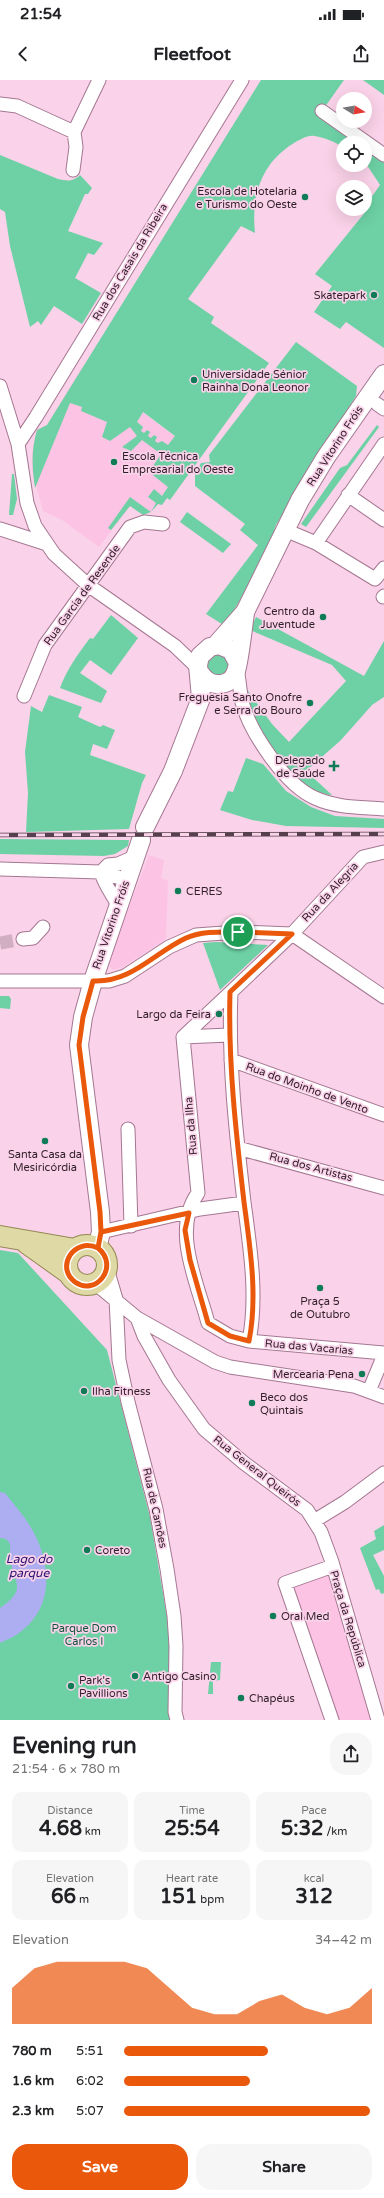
<!DOCTYPE html>
<html lang="en">
<head>
<meta charset="utf-8">
<style>
  :root { --surface:#fff; --page:#f6f6f6; --text:#202124; --muted:#757577; --accent:#ea580c }
  body { margin:0; font-family:"Varela Round",sans-serif; background:var(--page); color:var(--text); height:100vh; display:flex; flex-direction:column; font-size:15px; white-space:nowrap }
  * { box-sizing:border-box; margin:0 }
  p { font-size:13px; color:var(--muted) }
  .icon { flex:none; width:22px; height:22px; fill:none; stroke:currentColor; stroke-width:2; stroke-linecap:round; stroke-linejoin:round }
  .map { position:relative; height:1640px; overflow:hidden }
  .drawer { display:flex; flex-direction:column; background:var(--surface); flex:1 }
  .drawer>* { flex:none }
  .needle { width:26px; rotate:101deg }
  .fabs { position:absolute; left:336px; top:12px; display:grid; gap:8px }
  .fabs a { display:grid; place-items:center; width:36px; height:36px; border-radius:50%; background:var(--surface); box-shadow:0 4px 16px #0002; font-size:20px }
  .pin { position:absolute; display:grid; place-items:center; width:34px; height:34px; color:#fff; margin:-17px; border:2px solid #fff; border-radius:50%; box-shadow:0 1px 4px #0007 }
  .round { display:grid; place-items:center; flex:none; width:42px; height:42px; border-radius:16px; background:var(--page) }
  .summary { display:flex; align-items:center; justify-content:space-between; height:68px; padding:0 12px }
  h1 { font-size:22px; font-weight:700; line-height:30px }
  .figures { display:grid; grid-template-columns:repeat(3,1fr); gap:6px; height:68px; padding:4px 12px }
  .figures div { display:grid; align-content:center; border-radius:10px; background:var(--page); text-align:center }
  .figures b { font-size:20px; font-weight:700 }
  .figures small { font-size:11px; font-weight:400 }
  .figures p { font-size:11px }
  .chart { height:112px; padding:8px 12px }
  .chart p { display:flex; justify-content:space-between }
  .chart svg { width:100%; height:72px; margin-top:4px; fill:var(--accent); opacity:.7 }
  .button { display:flex; gap:8px; margin-top:auto; padding:8px 12px }
  .button a { flex:1; height:46px; border-radius:16px; background:var(--accent); color:#fff; font-size:16px; font-weight:700; line-height:46px; text-align:center }
  .button a+a { background:var(--page); color:var(--text) }
  ul { padding:0 12px; list-style:none; font-size:13px }
  li { display:grid; grid-template-columns:64px 48px 1fr; align-items:center; height:30px }
  li i { height:10px; border-radius:5px; background:var(--accent) }
  .status { display:flex; justify-content:space-between; align-items:center; height:28px; padding:0 20px; background:var(--surface); direction:ltr }
  .status svg { height:11px; fill:currentColor }
  header { display:flex; justify-content:space-between; align-items:center; height:52px; padding:0 12px; background:var(--surface); font-size:18px; font-weight:700 }
  .map>svg:first-child { display:block }
</style>
</head>
<body>
<div class="status"><b>21:54</b><svg viewBox="0 0 49 12"><path d="M0 12V9h3v3zM5 12V6h3v6zM10 12V3h3v9zM15 12V0h3v12zM26 1h20v11H26zM47 4h2v5h-2z"/></svg></div>
<header><svg class="icon" aria-label="back" viewBox="0 0 24 24"><path d="M15 5l-7 7 7 7"/></svg>Fleetfoot<svg class="icon" aria-label="share" viewBox="0 0 24 24"><path d="M12 15V3M7 8l5-5 5 5M5 13v7h14v-7"/></svg></header>
<div class="map">
<svg width="384" height="1640" viewBox="0 0 384 1640">
  <rect width="100%" height="100%" fill="#fad2e9"/>
  <!-- built -->
  <path fill="#fdc3e4" d="M 82,287 L 197,373 L 170,420 L 167,418 L 162,425 L 158,424 L 151,432 L 143,435 L 130,426 L 99,467 L 62,440 L 43,431 L 32,391 L 32,373 L 37,350 L 47,345 Z
    M 149,775 L 164,780 L 161,798 L 168,801 L 166,859 L 123,887 L 113,890 L 108,884 L 113,869 Z
    M 331,1490 L 376,1640 L 335,1640 L 288,1505 Z"/>
  <!-- green -->
  <path fill="#6dd1a5" fill-rule="evenodd" d="M 261,0 L 344,0 L 322,31 L 362,63 L 343,63 L 343,67 C 335,62 323,57 314,56 C 307,55 300,60 294,63 C 261,83 251,116 255,153 L 241,146 L 188,219 L 214,237 L 211,243 L 269,283 L 170,420 L 167,418 L 162,425 L 158,424 L 151,432 L 143,435 L 130,426 L 111,450 L 108,448 L 130,417 L 151,432 L 156,423 L 148,417 L 154,409 L 162,416 L 168,407 L 149,392 L 161,374 L 142,360 L 131,371 L 122,367 L 137,356 L 130,347 L 110,361 L 102,357 L 107,342 L 81,331 L 82,327 L 70,323 L 35,408 C 32,388 31,370 37,350 L 47,345 ZM 143,332 L 175,356 L 168,365 L 162,361 L 158,363 L 155,361 L 157,357 L 154,355 L 151,358 L 148,356 L 150,352 L 147,350 L 144,353 L 141,351 L 143,347 L 137,342 Z
    M 363,0 L 384,0 L 384,15 Z
    M 365,65 L 384,80 L 384,268 L 346,242 L 340,249 L 314,232 L 332,206 L 315,194 L 371,125 L 368,122 L 380,105 L 365,82 Z
    M 0,75 L 58,99 C 67,101 73,102 80,95 L 92,108 L 88,114 L 85,114 L 68,151 L 103,163 L 94,175 L 88,173 L 75,198 L 101,213 L 82,244 L 54,226 L 41,245 L 38,241 L 30,247 L 10,166 L 5,132 L 0,129 Z
    M 296,262 L 357,306 L 356,316 L 289,424 L 276,445 L 267,473 L 225,546 L 206,534 L 258,465 L 240,450 L 245,444 L 195,406 L 195,394 L 201,383 L 210,382 L 209,375 Z
    M 377,345 L 379,347 L 306,447 L 301,444 L 340,388 L 347,385 Z
    M 12,394 L 14,394 L 17,419 L 13,435 L 9,435 Z
    M 187,432 L 231,464 L 223,473 L 180,442 Z
    M 111,535 L 138,558 L 111,595 L 90,580 L 80,593 L 107,611 L 101,623 L 60,608 C 67,589 78,574 90,558 L 93,559 Z
    M 256,537 L 364,596 L 384,561 L 384,617 L 372,625 L 341,660 L 306,691 L 332,715 C 297,713 263,660 250,631 C 246,623 245,613 243,604 L 272,644 L 289,662 L 346,601 L 332,585 L 250,550 Z
    M 214,573 L 229,576 L 230,592 L 218,598 L 208,591 L 206,582 Z
    M 49,615 L 82,627 L 78,637 L 100,647 L 103,645 L 115,650 L 107,669 L 93,664 L 90,675 L 146,695 L 142,703 L 129,749 L 26,752 L 28,713 L 25,672 L 31,626 L 42,632 Z
    M 246,678 L 263,684 L 286,711 L 311,727 L 335,736 L 384,739 L 384,748 L 286,746 L 252,740 L 220,730 L 228,711 L 233,712 Z
    M 0,759 L 129,760 L 128,766 L 115,774 L 104,776 L 0,774 Z
    M 216,862 L 268,865 L 220,910 L 203,863 Z
    M 0,916 L 9,916 L 11,919 L 10,929 L 0,928 Z
    M 0,1170 L 18,1173 L 107,1270 L 150,1437 L 167,1537 L 174,1640 L 0,1640 Z
    M 384,1445 L 384,1470 L 373,1475 L 384,1496 L 384,1513 L 381,1514 L 379,1509 L 376,1510 L 360,1468 L 376,1459 L 374,1451 Z
    M 211,1582 L 221,1582 L 220,1600 L 213,1601 L 213,1614 L 208,1614 Z"/>
  <!-- water -->
  <path fill="#adaef1" d="M 0,1412 L 5,1413 C 15,1426 27,1439 34,1453 C 52,1487 53,1529 19,1553 C 14,1557 6,1560 0,1563 L 0,1528 C 28,1509 14,1503 10,1479 C 9,1470 13,1465 6,1459 L 0,1458 Z"/>
  <g fill="none" stroke-linecap="round" stroke-linejoin="round">
    <!-- minor-tunnel -->
    <path stroke="#d2aec3" stroke-width="13" stroke-dasharray="13 6" stroke-linecap="butt" d="M 0,863 L 23,859"/>
    <defs>
      <path id="minor" d="M 0,24 L 17,26 L 74,52
        M 322,31 L 384,75
        M 73,90 L 76,67 L 74,52 L 99,0
        M 0,306 L 18,364 L 27,423 L 35,446 L 54,474 L 88,505 L 175,566 L 199,589
        M 377,324 L 384,329
        M 18,364 L 36,337 L 242,0
        M 348,415 L 384,440
        M 0,449 L 47,464
        M 285,450 L 316,463 L 375,499 L 384,488
        M 316,463 L 384,364
        M 383,517 L 384,516
        M 237,588 C 239,599 240,611 242,622 C 250,652 285,705 315,718 C 337,728 360,727 384,729
        M 24,616 L 45,565 L 130,447 L 144,442 L 163,444
        M 0,789 L 101,792 L 127,800
        M 101,792 L 108,785 L 118,784 L 134,777
        M 101,792 C 104,804 112,814 118,825
        M 23,859 L 33,858 L 43,847
        M 0,901 L 109,901 L 125,896 L 169,867 L 196,855 L 238,852 L 292,854 L 384,917
        M 231,912 L 292,854 L 363,777 L 384,772
        M 183,957 L 198,1113 C 171,1150 198,1204 208,1243 L 230,1256 L 249,1261 L 384,1273
        M 183,957 L 231,912 C 228,982 236,1053 244,1122 C 250,1167 258,1216 249,1261
        M 183,957 L 229,955
        M 231,980 L 384,1035
        M 128,1049 L 131,1146
        M 238,1068 L 384,1108
        M 101,1152 L 200,1129 L 244,1123
        M 107,1189 L 116,1219 L 119,1280 L 128,1322 L 156,1429 L 167,1489 L 174,1536 L 176,1566 L 175,1632 L 177,1640
        M 96,1204 L 137,1238 L 215,1282 L 230,1287 L 354,1306 L 384,1317
        M 137,1238 L 144,1256 L 169,1300 L 204,1349 L 244,1383 L 307,1430 L 321,1452 L 332,1482 L 378,1640
        M 369,1311 L 384,1275
        M 314,1441 L 345,1422 L 384,1393
        M 332,1640 L 285,1503 L 333,1486"/>
      <path id="secondary" d="M 215,566 L 245,532 L 300,420 L 326,377 L 384,294
        M 200,593 C 204,599 209,604 217,604 C 224,605 232,601 235,594 C 239,587 243,546 245,533
        M 145,747 L 173,691 L 201,618 L 198,585 L 200,576 L 210,567 L 219,565 L 231,570 L 237,581
        M 97,1168 L 101,1152 L 100,1132 L 79,965 L 83,937 L 93,901 L 141,760"/>
      <path id="primary" d="M 0,1156 L 75,1169
        M 26,1163 L 68,1193
        M67 1185a20 20 0 1 1 40 0a20 20 0 1 1-40 0Z"/>
    </defs>
    <!-- minor casing -->
    <use href="#minor" stroke="#a57792" stroke-width="15"/>
    <!-- secondary casing -->
    <use href="#secondary" stroke="#a57792" stroke-width="20"/>
    <!-- primary casing -->
    <use href="#primary" stroke="#948853" stroke-width="22"/>
    <!-- minor -->
    <use href="#minor" stroke="#fff" stroke-width="13"/>
    <!-- secondary -->
    <use href="#secondary" stroke="#fff" stroke-width="18"/>
    <!-- primary -->
    <use href="#primary" stroke="#dfdaa5" stroke-width="20"/>
    <defs>
      <path id="rail" d="M 0,755 L 384,754"/>
    </defs>
    <!-- rail casing -->
    <use href="#rail" stroke="#56404d" stroke-width="4.5"/>
    <!-- rail -->
    <use href="#rail" stroke="#fad2e9" stroke-width="3" stroke-dasharray="9" stroke-linecap="butt"/>
  </g>
  <g fill="none" stroke-linecap="round" stroke-linejoin="round">
    <defs>
      <path id="route" d="M 238,852 C 222,852 202,851 186,858 C 154,873 131,903 93,901 L 83,937 L 79,965 L 100,1132 L 101,1152 L 98,1168 C 74,1157 55,1187 75,1202 C 96,1217 120,1186 98,1168 L 101,1152 L 189,1133 L 185,1150 L 190,1180 L 208,1243 L 230,1256 L 249,1261 C 258,1216 250,1167 244,1122 C 236,1053 228,982 230,912 L 292,854 L 238,852"/>
    </defs>
    <!-- route casing -->
    <use href="#route" stroke="#fff" stroke-width="8"/>
    <!-- route -->
    <use href="#route" stroke="#ea580c" stroke-width="5"/>
  </g>
  <!-- markers -->
  <g fill="#0f7c57" stroke="#fad2e9" stroke-width="1.5">
    <circle cx="305" cy="117" r="4"/>
    <circle cx="374" cy="215" r="4"/>
    <circle cx="194" cy="300" r="4"/>
    <circle cx="114" cy="382" r="4"/>
    <circle cx="323" cy="537" r="4"/>
    <circle cx="310" cy="623" r="4"/>
    <path d="M332 680h4v4h4v4h-4v4h-4v-4h-4v-4h4z"/>
    <circle cx="178" cy="811" r="4"/>
    <circle cx="219" cy="934" r="4"/>
    <circle cx="45" cy="1061" r="4"/>
    <circle cx="320" cy="1208" r="4"/>
    <circle cx="362" cy="1294" r="4"/>
    <circle cx="84" cy="1311" r="4"/>
    <circle cx="252" cy="1323" r="4"/>
    <circle cx="87" cy="1470" r="4"/>
    <circle cx="273" cy="1536" r="4"/>
    <circle cx="135" cy="1596" r="4"/>
    <circle cx="71" cy="1606" r="4"/>
    <circle cx="241" cy="1618" r="4"/>
  </g>
  <g text-anchor="middle" dominant-baseline="central" stroke-width="3.5" stroke-linejoin="round" paint-order="stroke">
    <!-- poi labels -->
    <g font-size="11" fill="#301e29" stroke="#fad2e9" text-anchor="start">
      <text x="297" y="111" text-anchor="end">Escola de Hotelaria<tspan x="297" dy="13">e Turismo do Oeste</tspan></text>
      <text x="366" y="215" text-anchor="end">Skatepark</text>
      <text x="202" y="294">Universidade Sénior<tspan x="202" dy="13">Rainha Dona Leonor</tspan></text>
      <text x="122" y="376">Escola Técnica<tspan x="122" dy="13">Empresarial do Oeste</tspan></text>
      <text x="315" y="531" text-anchor="end">Centro da<tspan x="315" dy="13">Juventude</tspan></text>
      <text x="302" y="617" text-anchor="end">Freguesia Santo Onofre<tspan x="302" dy="13">e Serra do Bouro</tspan></text>
      <text x="325" y="680" text-anchor="end">Delegado<tspan x="325" dy="13">de Saúde</tspan></text>
      <text x="186" y="811">CERES</text>
      <text x="211" y="934" text-anchor="end">Largo da Feira</text>
      <text x="45" y="1074" text-anchor="middle">Santa Casa da<tspan x="45" dy="13">Mesiricórdia</tspan></text>
      <text x="320" y="1221" text-anchor="middle">Praça 5<tspan x="320" dy="13">de Outubro</tspan></text>
      <text x="354" y="1294" text-anchor="end">Mercearia Pena</text>
      <text x="92" y="1311">Ilha Fitness</text>
      <text x="260" y="1317">Beco dos<tspan x="260" dy="13">Quintais</tspan></text>
      <text x="95" y="1470">Coreto</text>
      <text x="281" y="1536">Oral Med</text>
      <text x="143" y="1596">Antigo Casino</text>
      <text x="79" y="1600">Park's<tspan x="79" dy="13">Pavillions</tspan></text>
      <text x="249" y="1618">Chapéus</text>
    </g>
    <!-- street labels -->
    <g font-size="11" fill="#301e29" stroke="#fad2e9">
      <text transform="translate(130 182) rotate(-59)">Rua dos Casais da Ribeira</text>
      <text transform="translate(335 366) rotate(-57)">Rua Vitorino Fróis</text>
      <text transform="translate(82 515) rotate(-54)">Rua Garcia de Resende</text>
      <text transform="translate(330 812) rotate(-47)">Rua da Alegria</text>
      <text transform="translate(111 845) rotate(-71)">Rua Vitorino Fróis</text>
      <text transform="translate(307 1008) rotate(20)">Rua do Moinho de Vento</text>
      <text transform="translate(191 1046) rotate(-95)">Rua da Ilha</text>
      <text transform="translate(311 1087) rotate(15)">Rua dos Artistas</text>
      <text transform="translate(309 1267) rotate(5)">Rua das Vacarias</text>
      <text transform="translate(257 1391) rotate(38)">Rua General Queirós</text>
      <text transform="translate(155 1428) rotate(78)">Rua de Camões</text>
      <text transform="translate(348 1539) rotate(73)">Praça da República</text>
    </g>
    <!-- park labels -->
    <g font-size="11" fill="#15543c" stroke="#fad2e9">
      <text x="84" y="1548">Parque Dom<tspan x="84" dy="13">Carlos I</tspan></text>
    </g>
    <!-- water labels -->
    <g font-size="12" font-style="italic" fill="#281072" stroke="#fad2e9">
      <text x="29" y="1479">Lago do<tspan x="29" dy="14">parque</tspan></text>
    </g>
  </g>
</svg>
<div class="fabs">
<a><svg class="needle" viewBox="-14 -14 28 28"><path d="M0-13l5 13h-10z" fill="#e53935"/><path d="M0 13l5-13h-10z" fill="#757577"/></svg></a>
<a><svg class="icon" aria-label="locate" viewBox="0 0 24 24"><circle cx="12" cy="12" r="6"/><path d="M12 2v4M12 18v4M2 12h4M18 12h4"/></svg></a>
<a><svg class="icon" aria-label="layers" viewBox="0 0 24 24"><path d="M12 4l9 5-9 5-9-5zM3 14l9 5 9-5"/></svg></a>
</div>
<div class="pin" style="left:238px;top:852px;background:#1e9e55"><svg class="icon" aria-label="arrive" viewBox="0 0 24 24"><path d="M6 21V4h12l-3 4 3 4H6"/></svg></div>
</div>
<section class="drawer">
<div class="summary"><div><h1>Evening run</h1><p>21:54 · 6 × 780 m</p></div><a class="round"><svg class="icon" aria-label="share" viewBox="0 0 24 24"><path d="M12 15V3M7 8l5-5 5 5M5 13v7h14v-7"/></svg></a></div>
<div class="figures">
<div><p>Distance</p><b>4.68<small> km</small></b></div>
<div><p>Time</p><b>25:54</b></div>
<div><p>Pace</p><b>5:32<small> /km</small></b></div>
</div>
<div class="figures">
<div><p>Elevation</p><b>66<small> m</small></b></div>
<div><p>Heart rate</p><b>151<small> bpm</small></b></div>
<div><p>kcal</p><b>312</b></div>
</div>
<div class="chart"><p><span>Elevation</span>34–42 m</p>
<svg viewBox="0 0 160 44" preserveAspectRatio="none"><path d="M0 44V22L10 10L20 6L30 6L40 6L50 6L60 10L70 22L80 34L90 38L100 38L110 30L120 26L130 34L140 38L150 34L160 22V44z"/></svg>
</div>
<ul>
<li><b>780 m</b>5:51<i style="width:58%"></i></li>
<li><b>1.6 km</b>6:02<i style="width:51%"></i></li>
<li><b>2.3 km</b>5:07<i style="width:99%"></i></li>
</ul>
<div class="button"><a>Save</a><a>Share</a></div>
</section>
</body>
</html>
